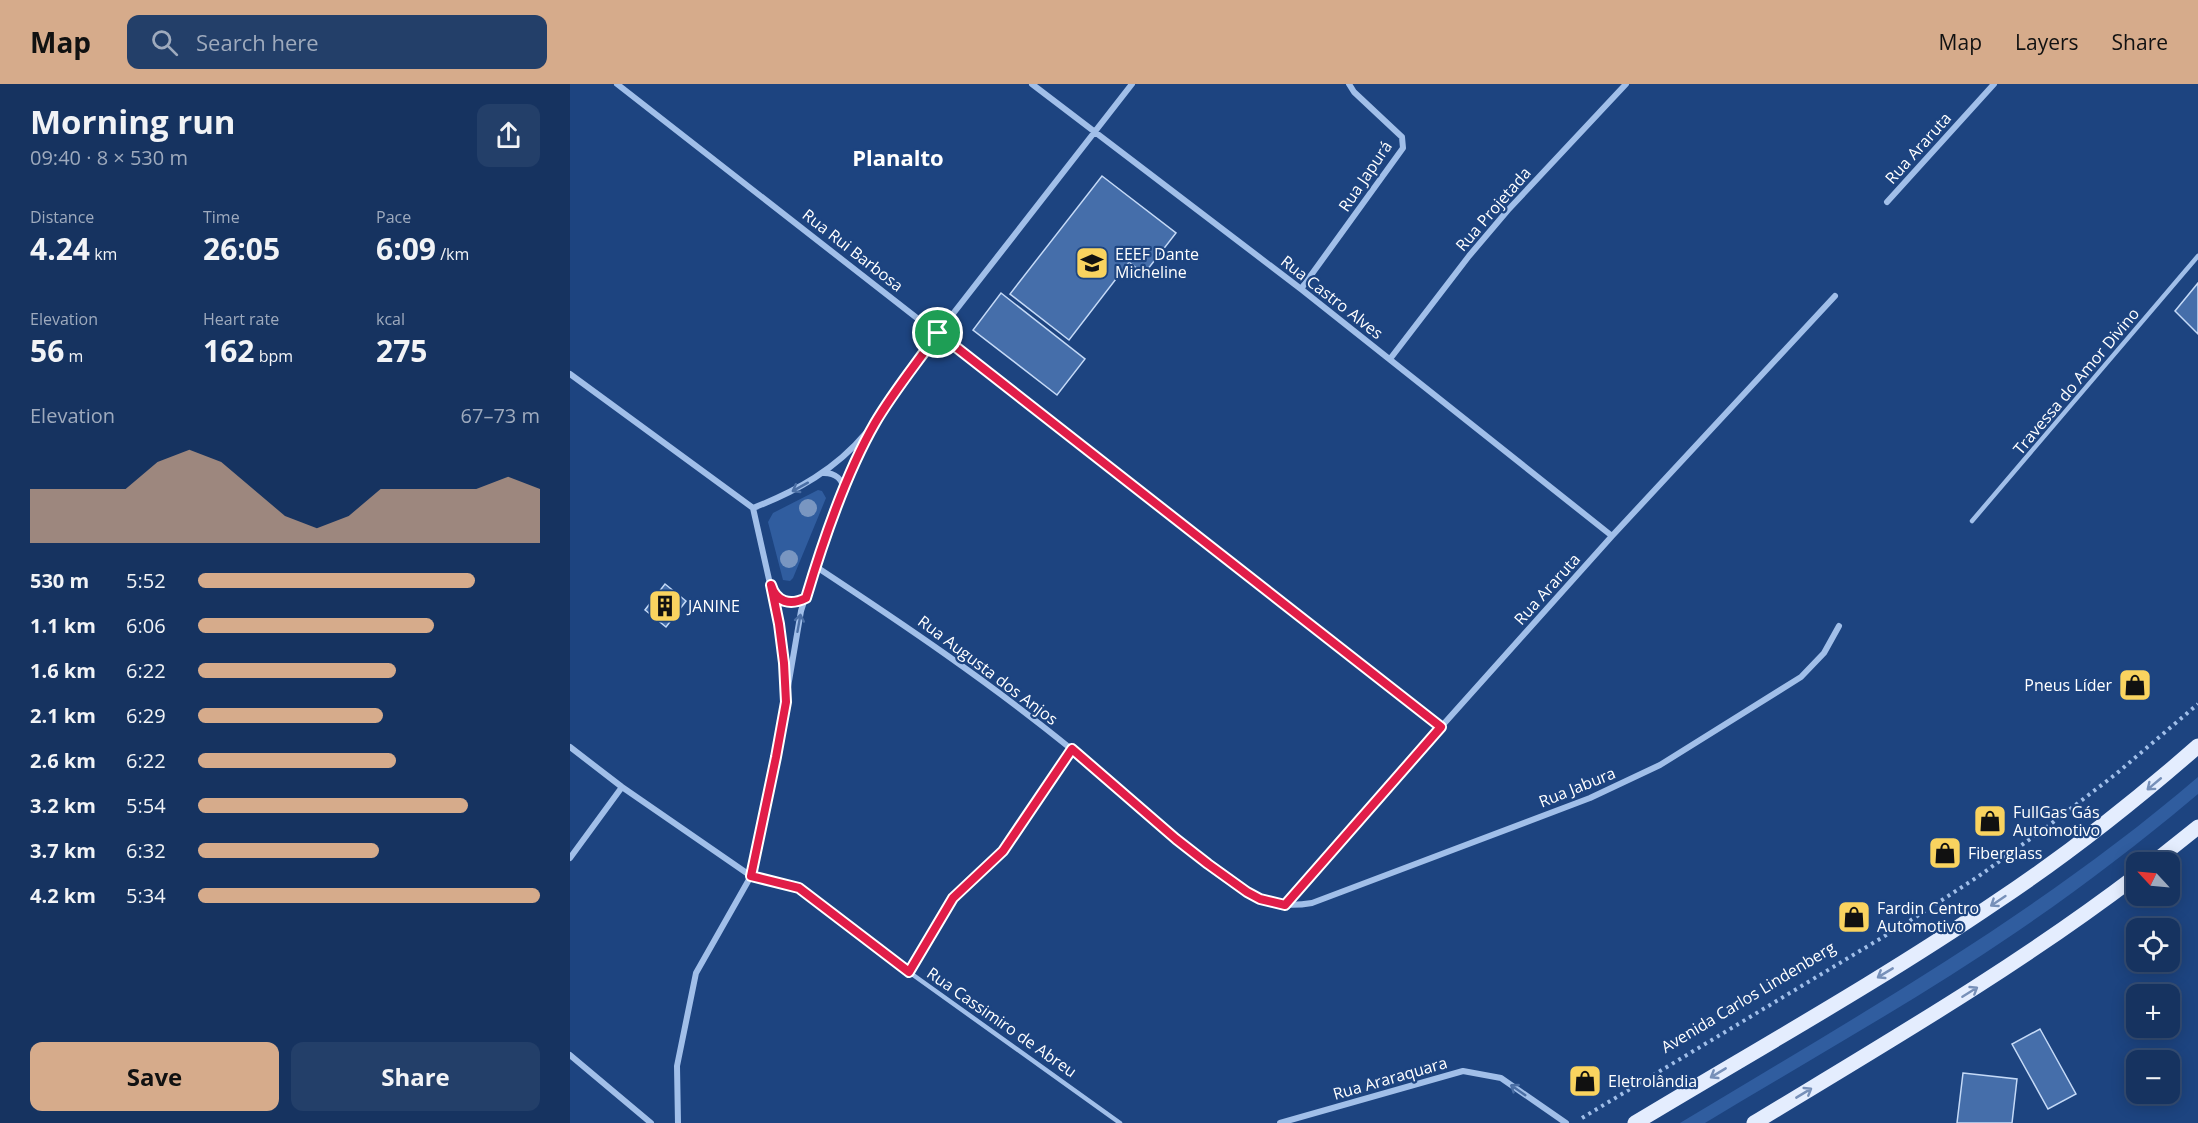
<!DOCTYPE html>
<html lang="en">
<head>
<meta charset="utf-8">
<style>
  :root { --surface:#163360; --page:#233f69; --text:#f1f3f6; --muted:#9eaabd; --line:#354e75; --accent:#d6ab8b }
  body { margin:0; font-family:"Open Sans",sans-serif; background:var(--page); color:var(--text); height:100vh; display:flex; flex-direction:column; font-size:22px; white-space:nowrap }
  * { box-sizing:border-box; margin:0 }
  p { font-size:20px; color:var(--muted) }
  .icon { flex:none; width:33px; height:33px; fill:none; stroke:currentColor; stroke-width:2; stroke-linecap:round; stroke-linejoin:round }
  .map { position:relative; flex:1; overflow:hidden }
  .sheet { display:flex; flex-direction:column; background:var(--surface); width:570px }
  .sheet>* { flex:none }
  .needle { width:39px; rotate:296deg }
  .buttons { position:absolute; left:1556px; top:768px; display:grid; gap:12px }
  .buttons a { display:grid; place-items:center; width:54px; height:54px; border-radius:12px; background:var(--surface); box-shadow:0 3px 15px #0003,0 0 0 2px var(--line); font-size:30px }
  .pin { position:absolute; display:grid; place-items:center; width:51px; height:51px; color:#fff; margin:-26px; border:3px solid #fff; border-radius:50%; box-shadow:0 2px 6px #0007 }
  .round { display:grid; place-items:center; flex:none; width:63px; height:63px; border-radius:12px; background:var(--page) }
  .head { display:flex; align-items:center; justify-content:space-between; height:102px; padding:0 30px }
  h1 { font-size:33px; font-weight:700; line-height:45px }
  .metrics { display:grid; grid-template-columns:repeat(3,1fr); gap:9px; height:102px; padding:6px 30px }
  .metrics div { display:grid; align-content:center }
  .metrics b { font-size:30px; font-weight:700 }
  .metrics small { font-size:16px; font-weight:400 }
  .metrics p { font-size:16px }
  .chart { height:168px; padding:12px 30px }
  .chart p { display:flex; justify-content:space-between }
  .chart svg { width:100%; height:108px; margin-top:6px; fill:var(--accent); opacity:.7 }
  .button { display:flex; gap:12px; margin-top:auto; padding:12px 30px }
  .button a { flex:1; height:69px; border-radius:12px; background:var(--accent); color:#111; font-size:24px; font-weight:700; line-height:69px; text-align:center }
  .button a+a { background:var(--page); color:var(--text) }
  ul { padding:0 30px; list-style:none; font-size:20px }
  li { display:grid; grid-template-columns:96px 72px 1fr; align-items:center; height:45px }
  li i { height:15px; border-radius:8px; background:var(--accent) }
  header { display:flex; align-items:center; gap:36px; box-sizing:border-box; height:84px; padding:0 30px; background:var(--accent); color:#111 }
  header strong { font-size:28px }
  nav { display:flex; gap:33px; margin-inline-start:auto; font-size:21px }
  .search { width:420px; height:54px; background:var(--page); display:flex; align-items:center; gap:15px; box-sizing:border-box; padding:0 21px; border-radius:12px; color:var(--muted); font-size:22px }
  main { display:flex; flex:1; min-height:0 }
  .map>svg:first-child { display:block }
</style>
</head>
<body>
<header>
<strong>Map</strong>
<div class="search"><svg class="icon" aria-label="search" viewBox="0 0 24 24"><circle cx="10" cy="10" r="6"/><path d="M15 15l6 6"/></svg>Search here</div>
<nav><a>Map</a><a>Layers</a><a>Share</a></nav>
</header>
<main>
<section class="sheet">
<div class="head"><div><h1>Morning run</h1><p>09:40 · 8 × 530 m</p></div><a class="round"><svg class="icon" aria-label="share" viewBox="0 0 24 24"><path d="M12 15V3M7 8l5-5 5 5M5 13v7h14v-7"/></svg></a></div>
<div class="metrics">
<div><p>Distance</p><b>4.24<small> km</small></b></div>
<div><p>Time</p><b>26:05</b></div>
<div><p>Pace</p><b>6:09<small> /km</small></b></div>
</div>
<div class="metrics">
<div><p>Elevation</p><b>56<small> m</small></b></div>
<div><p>Heart rate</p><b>162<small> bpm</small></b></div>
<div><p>kcal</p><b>275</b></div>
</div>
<div class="chart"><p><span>Elevation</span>67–73 m</p>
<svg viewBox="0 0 160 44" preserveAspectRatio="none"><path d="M0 44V22L10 22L20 22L30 22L40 11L50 6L60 11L70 22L80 33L90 38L100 33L110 22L120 22L130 22L140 22L150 17L160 22V44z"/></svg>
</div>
<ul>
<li><b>530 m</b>5:52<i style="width:81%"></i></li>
<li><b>1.1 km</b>6:06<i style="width:69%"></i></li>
<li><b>1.6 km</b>6:22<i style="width:58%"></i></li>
<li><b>2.1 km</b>6:29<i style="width:54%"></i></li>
<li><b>2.6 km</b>6:22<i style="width:58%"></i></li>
<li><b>3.2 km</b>5:54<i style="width:79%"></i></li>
<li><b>3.7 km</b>6:32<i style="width:53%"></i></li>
<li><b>4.2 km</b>5:34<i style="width:100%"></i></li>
</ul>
<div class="button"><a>Save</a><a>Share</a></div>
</section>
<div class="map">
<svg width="1628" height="1039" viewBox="0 0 1628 1039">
  <rect width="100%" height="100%" fill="#1d4480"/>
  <!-- green -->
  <path fill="#305d9f" d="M 248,406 L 252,407 L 256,414 L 223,494 L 220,497 L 213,496 L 198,438 L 203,429 Z
    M 1628,693 L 1628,710 L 1622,715 C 1566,762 1508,806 1448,847 C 1347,916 1239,976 1135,1039 L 1110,1039 C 1289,931 1468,830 1628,693 Z"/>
  <!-- building -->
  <path fill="#456eaa" stroke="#c5daf7" stroke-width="1.5" d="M 532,92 L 606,149 L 574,190 L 559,178 L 499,256 L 440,210 Z
    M 1628,199 L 1628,250 L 1605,227 Z
    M 431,209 L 515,275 L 487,311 L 403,246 Z
    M 95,500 L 116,517 L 96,543 L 75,526 Z
    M 1470,945 L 1506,1010 L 1478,1025 L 1442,960 Z
    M 1393,989 L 1447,995 L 1442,1039 L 1387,1039 Z"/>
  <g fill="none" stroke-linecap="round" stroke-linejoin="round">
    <!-- path -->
    <path stroke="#a1bfe9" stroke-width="4" stroke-dasharray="3 4.5" stroke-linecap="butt" d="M 1012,1034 L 1338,838 L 1409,792 L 1478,742 L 1546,690 L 1628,620"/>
    <!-- lane -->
    <path stroke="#a1bfe9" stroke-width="4.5" d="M 1402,437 L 1628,172
      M 181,792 L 229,803 L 339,888 L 550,1039
      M 339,888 L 383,814 L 433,767 L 502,665"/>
    <!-- street -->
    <path stroke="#a1bfe9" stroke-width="6" d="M 47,0 L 871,643
      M 462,0 L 731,205 L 1042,452
      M 1317,118 L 1424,0
      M 731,205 L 833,64 L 832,53 L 784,8 L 779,0
      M 820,275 L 899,172 L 938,126 L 1056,0
      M 0,290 L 183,424
      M 303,341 L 368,249 L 562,0
      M 254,389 C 265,389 273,395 274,407
      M 183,424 C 227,407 266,385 296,349
      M 183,424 L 209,540 L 215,603
      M 245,482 C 333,540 419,598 500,664 C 559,712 612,768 677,808 C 697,821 719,823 742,819 L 1020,714 L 1090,681 L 1231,593 L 1254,569 L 1269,542
      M 203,507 C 211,519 222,521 235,514
      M 0,663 L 52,703 L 181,792
      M 0,774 L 52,703
      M 715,821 L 871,643 L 1042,452 L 1265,212
      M 0,971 L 81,1039
      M 108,1039 L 107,982 L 126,889 L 181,792 L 206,673 L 231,527 L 245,482 L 274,407 L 288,372 L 305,338
      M 710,1039 L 893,987 L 931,994 L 996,1039"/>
    <!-- primary -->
    <path stroke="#e4edfe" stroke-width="15" d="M 1584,778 L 1628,743
      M 1065,1039 C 1186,966 1310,897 1426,818 C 1497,771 1564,718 1628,662
      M 1184,1039 C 1314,960 1445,884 1566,792"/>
  </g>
  <!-- trees -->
  <g fill="#7996c1">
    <circle cx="238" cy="424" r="9"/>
    <circle cx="219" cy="475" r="9"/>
  </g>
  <!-- one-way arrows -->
  <defs><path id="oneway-shaft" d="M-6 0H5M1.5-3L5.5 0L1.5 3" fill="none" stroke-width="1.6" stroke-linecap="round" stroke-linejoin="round" transform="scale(1.5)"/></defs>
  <g stroke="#4b6fa5">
    <use href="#oneway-shaft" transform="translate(230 403) rotate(151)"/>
    <use href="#oneway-shaft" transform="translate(229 539) rotate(-80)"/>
    <use href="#oneway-shaft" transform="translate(948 1006) rotate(-145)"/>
  </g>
  <g stroke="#7790b9">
    <use href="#oneway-shaft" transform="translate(1584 700) rotate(140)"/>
    <use href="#oneway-shaft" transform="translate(1428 817) rotate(146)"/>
    <use href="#oneway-shaft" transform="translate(1315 889) rotate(149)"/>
    <use href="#oneway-shaft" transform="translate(1400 908) rotate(-32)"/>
    <use href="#oneway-shaft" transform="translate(1148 989) rotate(149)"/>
    <use href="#oneway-shaft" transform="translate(1234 1009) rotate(-31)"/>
  </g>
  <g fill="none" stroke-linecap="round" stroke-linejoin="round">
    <defs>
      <path id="route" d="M 368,249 L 871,643 L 715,821 L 690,815 L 677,808 L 638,780 L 606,755 L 502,665 L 433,767 L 383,814 L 339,888 L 229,804 L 181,792 L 206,673 L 216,618 L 214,579 L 209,540 L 201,501 C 206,518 220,522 236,514 C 253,457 275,391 305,339 C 323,308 347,279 368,249 Z"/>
    </defs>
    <!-- route casing -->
    <use href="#route" stroke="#fff" stroke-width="12"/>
    <!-- route -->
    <use href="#route" stroke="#e11d48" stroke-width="8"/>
  </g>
  <!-- icons -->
  <defs>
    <symbol id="school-square" viewBox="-11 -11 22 22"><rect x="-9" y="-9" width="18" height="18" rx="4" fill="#f9d35f" stroke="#1d4480"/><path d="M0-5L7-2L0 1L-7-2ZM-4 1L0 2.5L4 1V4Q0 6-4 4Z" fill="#111"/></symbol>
    <symbol id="building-square" viewBox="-11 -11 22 22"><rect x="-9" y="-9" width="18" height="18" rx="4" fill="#f9d35f" stroke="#1d4480"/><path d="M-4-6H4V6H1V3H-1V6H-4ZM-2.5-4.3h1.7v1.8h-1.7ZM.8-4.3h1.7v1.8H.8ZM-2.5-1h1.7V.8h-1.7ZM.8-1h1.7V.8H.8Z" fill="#111"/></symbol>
    <symbol id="shop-square" viewBox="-11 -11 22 22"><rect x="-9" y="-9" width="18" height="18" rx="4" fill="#f9d35f" stroke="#1d4480"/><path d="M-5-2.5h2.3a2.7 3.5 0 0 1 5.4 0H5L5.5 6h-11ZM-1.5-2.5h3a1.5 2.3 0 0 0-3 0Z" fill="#111"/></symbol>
  </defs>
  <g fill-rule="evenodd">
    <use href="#school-square" x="503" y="160" width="38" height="38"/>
    <use href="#building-square" x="76" y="503" width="38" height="38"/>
    <use href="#shop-square" x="1546" y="582" width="38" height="38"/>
    <use href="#shop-square" x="1401" y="718" width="38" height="38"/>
    <use href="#shop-square" x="1356" y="750" width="38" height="38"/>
    <use href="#shop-square" x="1265" y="814" width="38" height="38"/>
    <use href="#shop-square" x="996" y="978" width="38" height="38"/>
  </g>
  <g text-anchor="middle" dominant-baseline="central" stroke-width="4.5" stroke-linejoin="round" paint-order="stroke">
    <!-- street labels -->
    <g font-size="16" fill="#fff" stroke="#1d4480">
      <text transform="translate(1348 64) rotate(-48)">Rua Araruta</text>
      <text transform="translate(795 92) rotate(-56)">Rua Japurá</text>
      <text transform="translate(923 125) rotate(-49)">Rua Projetada</text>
      <text transform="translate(283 166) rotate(38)">Rua Rui Barbosa</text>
      <text transform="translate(762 213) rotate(38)">Rua Castro Alves</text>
      <text transform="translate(1506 297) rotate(-50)">Travessa do Amor Divino</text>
      <text transform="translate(977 505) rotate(-48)">Rua Araruta</text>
      <text transform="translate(418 586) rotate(37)">Rua Augusta dos Anjos</text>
      <text transform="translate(1007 703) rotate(-22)">Rua Jabura</text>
      <text transform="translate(1178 913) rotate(-31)">Avenida Carlos Lindenberg</text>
      <text transform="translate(432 938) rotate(35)">Rua Cassimiro de Abreu</text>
      <text transform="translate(820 994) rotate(-16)">Rua Araraquara</text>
    </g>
    <!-- poi labels -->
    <g font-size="16" fill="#fff" stroke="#1d4480" text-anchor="start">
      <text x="545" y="170">EEEF Dante<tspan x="545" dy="18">Micheline</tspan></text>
      <text x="118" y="522">JANINE</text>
      <text x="1542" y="601" text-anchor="end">Pneus Líder</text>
      <text x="1443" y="728">FullGas Gás<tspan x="1443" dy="18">Automotivo</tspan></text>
      <text x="1398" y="769">Fiberglass</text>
      <text x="1307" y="824">Fardin Centro<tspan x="1307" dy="18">Automotivo</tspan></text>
      <text x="1038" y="997">Eletrolândia</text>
    </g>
    <!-- district labels -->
    <g font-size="22" font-weight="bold" fill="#fff" stroke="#1d4480">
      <text x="328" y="73">Planalto</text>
    </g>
  </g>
</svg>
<div class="buttons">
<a><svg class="needle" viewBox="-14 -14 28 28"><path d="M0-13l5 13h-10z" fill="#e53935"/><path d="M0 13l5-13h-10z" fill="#9eaabd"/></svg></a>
<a><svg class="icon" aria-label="locate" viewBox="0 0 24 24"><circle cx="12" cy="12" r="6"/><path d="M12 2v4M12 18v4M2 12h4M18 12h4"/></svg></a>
<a>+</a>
<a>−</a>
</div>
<div class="pin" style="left:368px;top:249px;background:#1e9e55"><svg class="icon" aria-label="arrive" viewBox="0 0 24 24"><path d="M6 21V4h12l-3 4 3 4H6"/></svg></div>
</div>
</main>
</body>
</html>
